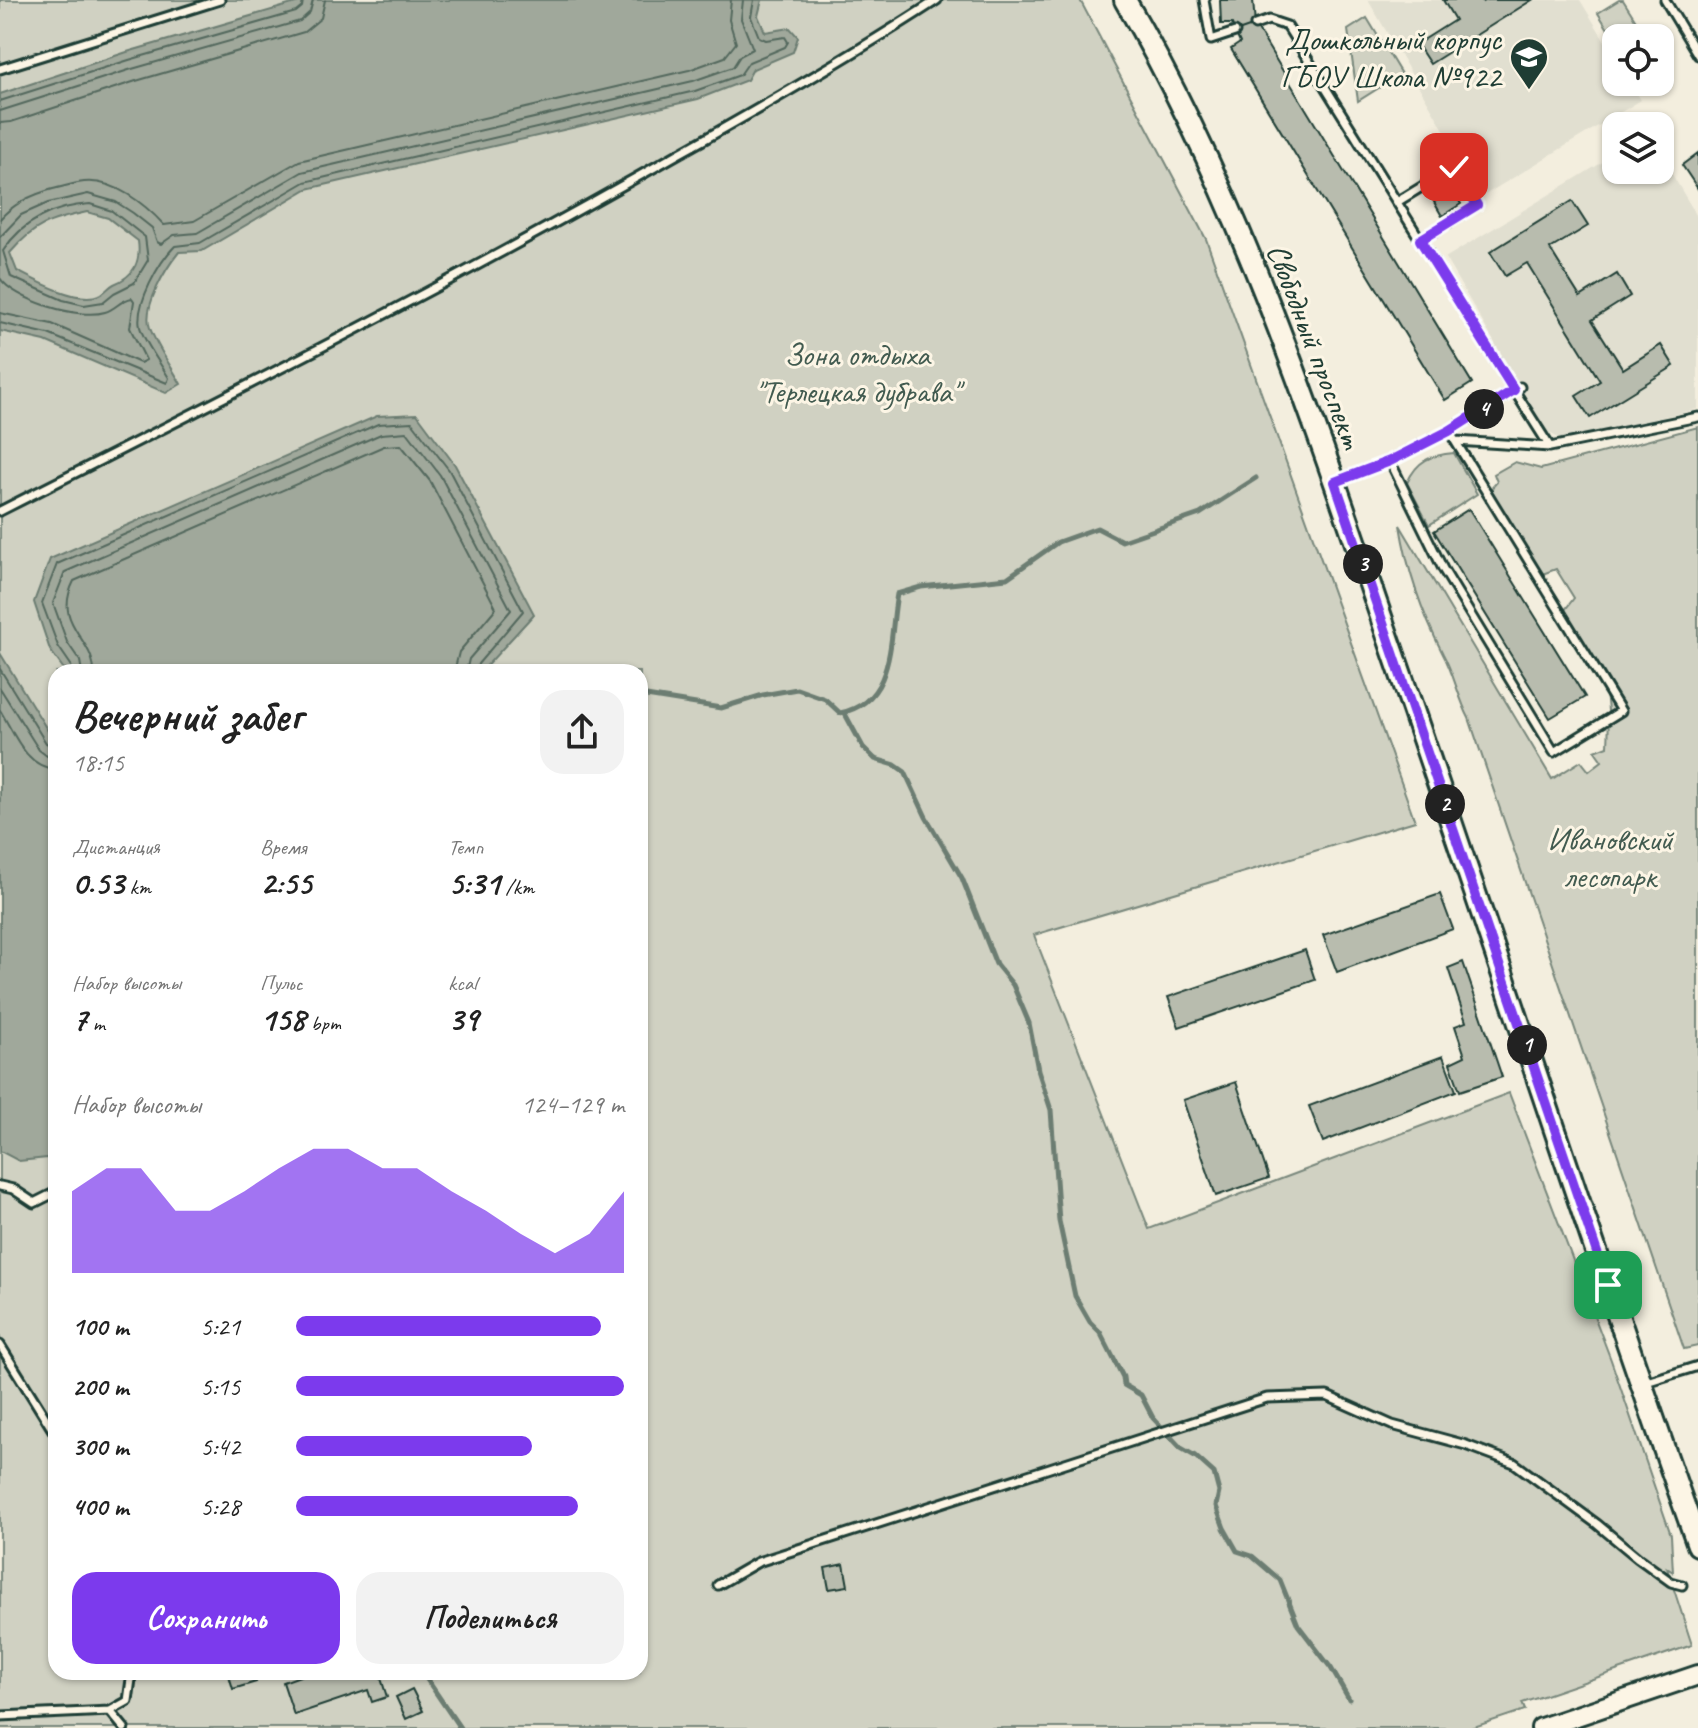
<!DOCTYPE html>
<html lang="ru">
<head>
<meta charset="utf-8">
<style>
  :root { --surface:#fff; --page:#f2f2f2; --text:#222; --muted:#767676; --accent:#7c3aed }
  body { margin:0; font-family:Caveat,sans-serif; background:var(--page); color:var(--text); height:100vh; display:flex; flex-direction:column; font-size:30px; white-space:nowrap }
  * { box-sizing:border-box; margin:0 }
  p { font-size:26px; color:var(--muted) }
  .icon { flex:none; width:44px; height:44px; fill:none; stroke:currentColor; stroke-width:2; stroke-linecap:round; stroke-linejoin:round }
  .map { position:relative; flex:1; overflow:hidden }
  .sheet { position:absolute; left:48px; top:664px; width:600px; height:1016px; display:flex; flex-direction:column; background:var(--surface); border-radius:24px; box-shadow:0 2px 6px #0004 }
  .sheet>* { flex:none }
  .buttons { position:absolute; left:1602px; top:24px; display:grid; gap:16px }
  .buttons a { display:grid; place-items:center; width:72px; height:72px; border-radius:16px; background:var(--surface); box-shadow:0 2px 6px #0004; font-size:40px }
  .pin { position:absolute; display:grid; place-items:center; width:68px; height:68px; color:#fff; margin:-34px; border-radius:16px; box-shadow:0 4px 12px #0006 }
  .km { position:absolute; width:40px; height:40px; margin:-20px; border-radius:50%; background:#222; color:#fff; font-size:22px; line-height:40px; text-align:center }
  .round { display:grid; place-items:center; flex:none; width:84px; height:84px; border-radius:24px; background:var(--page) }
  .head { display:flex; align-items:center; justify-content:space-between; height:136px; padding:0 24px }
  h1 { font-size:44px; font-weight:700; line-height:60px }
  .metrics { display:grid; grid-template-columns:repeat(3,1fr); gap:12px; height:136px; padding:8px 24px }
  .metrics div { display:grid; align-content:center }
  .metrics b { font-size:34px; font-weight:700 }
  .metrics small { font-size:22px; font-weight:400 }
  .metrics p { font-size:22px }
  .chart { height:224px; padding:16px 24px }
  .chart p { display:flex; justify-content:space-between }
  .chart svg { width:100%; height:144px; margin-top:8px; fill:var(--accent); opacity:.7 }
  .cta { display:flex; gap:16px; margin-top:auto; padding:16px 24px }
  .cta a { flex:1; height:92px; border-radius:24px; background:var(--accent); color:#fff; font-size:32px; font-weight:700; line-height:92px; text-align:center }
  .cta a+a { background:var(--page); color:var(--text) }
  ul { padding:0 24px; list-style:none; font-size:26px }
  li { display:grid; grid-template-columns:128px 96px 1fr; align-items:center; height:60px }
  li i { height:20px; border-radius:10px; background:var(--accent) }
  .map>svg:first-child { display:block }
</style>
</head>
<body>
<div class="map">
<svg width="1698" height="1728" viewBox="0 0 1698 1728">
  <rect width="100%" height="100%" fill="#f3eede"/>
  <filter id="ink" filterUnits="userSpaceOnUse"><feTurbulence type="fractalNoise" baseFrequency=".0125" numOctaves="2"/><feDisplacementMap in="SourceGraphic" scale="16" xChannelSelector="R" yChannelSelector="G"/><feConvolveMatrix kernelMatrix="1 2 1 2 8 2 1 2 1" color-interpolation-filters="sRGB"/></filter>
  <g filter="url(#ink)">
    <!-- built -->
    <path fill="#e1dfd0" d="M 1368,0 L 1580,0 L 1616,59 L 1616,82 L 1630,82 L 1641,100 L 1483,196 Z
      M 1616,154 L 1616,170 L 1660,170 L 1660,154 L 1698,218 L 1698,409 L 1563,440 L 1547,432 L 1445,258 Z"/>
    <!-- green -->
    <path fill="#d0d1c2" stroke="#78877b" stroke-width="2" fill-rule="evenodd" d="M 0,0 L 1080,0 L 1206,239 L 1415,821 L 1034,935 L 1149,1229 L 1509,1093 L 1611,1360 L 1671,1535 L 1673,1572 L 1667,1568 L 1692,1645 L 1522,1703 L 1525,1710 L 1471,1728 L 0,1728 ZM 56,672 L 640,672 L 640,1672 L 56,1672 Z
      M 1619,0 L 1623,0 L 1647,38 L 1616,38 L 1616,42 L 1598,13 Z
      M 1367,18 L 1401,74 L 1358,101 L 1348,30 Z
      M 1698,427 L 1698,1346 L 1684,1349 L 1469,718 C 1458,697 1454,674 1443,654 C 1422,613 1407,570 1400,525 L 1552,779 L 1581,761 L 1589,771 L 1602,761 L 1595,751 L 1608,746 C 1609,729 1609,711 1606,695 C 1599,667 1576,639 1561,615 L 1574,598 L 1556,569 L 1537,576 L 1488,492 L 1497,482 L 1494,474 L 1515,462 L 1541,469 Z
      M 1454,453 L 1477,494 L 1429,525 L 1407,483 C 1417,460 1431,455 1454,453 Z"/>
    <!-- water -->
    <path fill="#a0a89b" stroke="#6c7d72" stroke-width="2" fill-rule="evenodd" d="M 306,0 L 762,0 L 758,16 L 765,32 L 790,28 L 798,37 L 793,52 L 753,69 L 747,80 L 698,99 L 307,189 L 202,251 L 179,252 C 166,268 142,307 150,328 C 157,347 171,366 181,384 L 166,393 L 45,341 L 0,331 L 0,94 L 127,52 ZM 87,212 L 108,218 L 138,241 C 141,262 134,276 114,284 C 108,287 105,293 99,295 C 78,304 36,281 17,271 L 10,253 C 35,224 50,220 87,212 Z
      M 417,414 L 455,465 L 534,614 L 481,672 L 66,672 L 50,650 L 34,602 L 50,559 L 377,416 Z
      M 0,653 L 56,744 L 56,1157 L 19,1161 L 0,1151 Z"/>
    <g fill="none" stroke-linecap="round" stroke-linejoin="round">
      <!-- shore -->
      <path stroke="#53685d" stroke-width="2" d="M 0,101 L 129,60 L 296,12 L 302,7 L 303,0
        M 0,111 L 132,69 L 300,21 L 310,12 L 313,0
        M 0,123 L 11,122 L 136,81 L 304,32 L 321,18 L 325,0
        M 90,204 L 112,211 L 145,237 L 148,260 L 134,283 L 114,293 L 103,302 L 84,305 L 63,300 L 11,277 L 3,251 C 22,221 55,206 90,204 Z
        M 0,219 C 14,203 34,194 53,189 C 63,187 74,183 84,182 C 114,179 145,204 164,225 L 194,221 L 299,161 L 689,70 L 725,57 L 736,43 L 729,20 L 731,0
        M 0,237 L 21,215 L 48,203 L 88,194 L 116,202 L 133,213 L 152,228 L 157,242 L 161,244 L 174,235 L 197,233 L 302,172 L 693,81 L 733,67 L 740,56 L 753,49 L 741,19 L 743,0
        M 0,278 C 14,300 79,320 105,312 C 116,309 120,300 132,298 L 134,301 L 130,328 L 146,360 L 140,363 L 52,324 L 0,313
        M 0,323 L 48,334 L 167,383 L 169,378 C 161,364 144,342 140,327 C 135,304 159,262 175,246 L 200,243 L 305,182 L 695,91 L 740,75 L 749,62 L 785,47 L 788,42 L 785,37 L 766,40 L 759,37 L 751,17 L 754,0
        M 0,669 L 46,743 L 56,747
        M 72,672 L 71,665 L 58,646 L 42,603 L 57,564 L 378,424 L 412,422 L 449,470 L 523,611 L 478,664 L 476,672
        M 82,672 L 80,661 L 67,642 L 53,603 L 65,572 L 381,434 L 407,432 L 440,475 L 511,610 L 469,659 L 466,672
        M 94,672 C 93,636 52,625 74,581 L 384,446 L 401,445 L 430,481 L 496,608 L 459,652 L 454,672
        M 0,688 L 39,750 L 47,756 L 56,757
        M 0,710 C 14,733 26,768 56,769"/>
      <!-- stream -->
      <path stroke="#6c7d72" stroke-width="5" d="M 640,695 L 721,708 L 763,695 L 797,689 L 825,699 L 840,713 C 896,702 889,638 897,594 L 921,587 L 1007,578 L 1058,542 L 1097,528 L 1122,541 L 1200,514 L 1256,478
        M 844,712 L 863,747 L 875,759 L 895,765 L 905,772 L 926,817 L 962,878 L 996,964 L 1013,985 L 1029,1023 L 1038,1070 L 1051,1110 L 1059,1221 L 1075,1296 L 1090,1322 L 1100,1332 L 1123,1377 L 1124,1385 L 1141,1395 L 1153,1418 L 1181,1448 L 1195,1456 L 1214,1473 L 1219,1492 L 1216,1506 L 1224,1528 L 1237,1551 L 1252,1556 L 1280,1580 L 1298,1625 L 1331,1668 L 1349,1699
        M 422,1672 L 460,1728"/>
    </g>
    <!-- building -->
    <path fill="#b8bcae" stroke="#1f3d34" stroke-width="2" d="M 1220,0 L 1253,0 L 1255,25 L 1235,32 L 1232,24 L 1221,24 Z
      M 1443,0 L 1482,0 L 1483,2 L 1487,0 L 1532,0 L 1430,64 L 1417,44 L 1455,20 Z
      M 1255,25 L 1472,383 L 1445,400 L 1231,49 L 1240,43 L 1235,32 Z
      M 1698,153 L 1698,189 L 1682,165 Z
      M 1453,190 L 1461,204 L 1442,216 L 1434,202 Z
      M 1572,201 L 1588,226 L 1550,249 L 1580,297 L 1617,274 L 1630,296 L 1592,320 L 1623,369 L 1661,345 L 1674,366 L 1590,418 L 1576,396 L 1600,381 L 1527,263 L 1505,276 L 1490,252 Z
      M 1469,509 L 1585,697 L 1550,718 L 1434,531 Z
      M 1440,894 L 1453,929 L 1337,972 L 1323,935 Z
      M 1305,950 L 1315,980 L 1179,1027 L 1168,997 Z
      M 1463,962 L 1502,1077 L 1460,1091 L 1450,1063 L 1465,1056 L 1455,1026 L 1466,1022 L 1448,968 Z
      M 1443,1056 L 1456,1091 L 1323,1142 L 1309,1106 Z
      M 1236,1082 L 1269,1178 L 1216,1196 L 1183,1100 Z
      M 844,1564 L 848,1586 L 829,1589 L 825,1568 Z
      M 228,1672 L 253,1672 L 256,1682 L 233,1689 Z
      M 311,1672 L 379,1672 L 387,1697 L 372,1702 L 368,1690 L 294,1715 L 283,1682 Z
      M 412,1689 L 423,1711 L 406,1719 L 396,1697 Z"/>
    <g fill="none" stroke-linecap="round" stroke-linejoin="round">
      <defs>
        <path id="service" d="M 1204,0 L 1211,40 L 1235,32
          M 1665,0 L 1698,55
          M 1255,25 L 1269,20 L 1287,26 L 1514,390 L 1449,431 L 1390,461 L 1337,481
          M 0,69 L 220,0
          M 1397,202 L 1454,167 L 1477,205 L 1420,240
          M 1520,387 L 1514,390 L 1550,447
          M 1456,441 L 1550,447 L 1698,417
          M 1390,461 L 1443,569 L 1554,752 L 1621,711 L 1449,431
          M 0,511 C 228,396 456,281 678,154 C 766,105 853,55 937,0
          M 0,1186 L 13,1189 L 34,1203 L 56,1192
          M 0,1345 L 56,1435
          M 1643,1383 L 1698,1366
          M 718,1585 L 758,1562 L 1267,1398 L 1327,1396 L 1392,1425 L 1466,1445 L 1514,1463 L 1597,1524 L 1638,1558 L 1671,1582 L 1682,1585
          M 110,1711 L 124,1728
          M 0,1716 L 110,1711 L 128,1701 L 132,1672"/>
        <path id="tertiary" d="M 1541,1728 L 1698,1675"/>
        <path id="secondary" d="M 1125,0 C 1242,201 1315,424 1390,643 C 1494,943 1591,1246 1698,1545"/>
      </defs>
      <!-- service casing -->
      <use href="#service" stroke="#1f3d34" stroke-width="13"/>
      <!-- tertiary casing -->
      <use href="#tertiary" stroke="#1f3d34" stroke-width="24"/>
      <!-- secondary casing -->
      <use href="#secondary" stroke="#1f3d34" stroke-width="26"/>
      <!-- service -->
      <use href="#service" stroke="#fcf5e5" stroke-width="7"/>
      <!-- tertiary -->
      <use href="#tertiary" stroke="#fcf5e5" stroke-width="18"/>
      <!-- secondary -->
      <use href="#secondary" stroke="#fcf5e5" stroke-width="20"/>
    </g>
  </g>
  <g fill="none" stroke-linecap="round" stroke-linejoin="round" filter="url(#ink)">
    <defs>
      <path id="route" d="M 1454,167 L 1477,205 L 1420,240 L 1514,390 L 1449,431 L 1390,461 L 1335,482 L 1608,1285"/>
    </defs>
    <!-- route casing -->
    <use href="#route" stroke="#fff" stroke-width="16"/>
    <!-- route -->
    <use href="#route" stroke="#7c3aed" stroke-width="10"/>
  </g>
  <!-- icons -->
  <defs>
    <symbol id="school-pin" viewBox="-11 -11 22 30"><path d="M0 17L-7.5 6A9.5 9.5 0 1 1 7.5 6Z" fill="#1f3d34" stroke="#fcf5e5"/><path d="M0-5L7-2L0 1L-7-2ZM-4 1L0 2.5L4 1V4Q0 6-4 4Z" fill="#fff"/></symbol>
  </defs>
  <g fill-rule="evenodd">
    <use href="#school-pin" x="1507" y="35" width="44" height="60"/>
  </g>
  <g text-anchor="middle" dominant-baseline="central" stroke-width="6" stroke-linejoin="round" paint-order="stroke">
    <!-- poi labels -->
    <g font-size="32" fill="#1f3d34" stroke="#fcf5e5" text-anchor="end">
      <text x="1501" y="39">Дошкольный корпус<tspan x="1501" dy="37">ГБОУ Школа №922</tspan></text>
    </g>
    <!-- street labels -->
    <g font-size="32" fill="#1f3d34" stroke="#fcf5e5">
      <text transform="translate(1315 346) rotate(69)">Свободный проспект</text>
    </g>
    <!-- park labels -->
    <g font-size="32" fill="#425b50" stroke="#fcf5e5">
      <text x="857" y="354">Зона отдыха<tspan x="857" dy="37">"Терлецкая дубрава"</tspan></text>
      <text x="1610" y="839">Ивановский<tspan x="1610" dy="37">лесопарк</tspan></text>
    </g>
  </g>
</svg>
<div class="buttons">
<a><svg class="icon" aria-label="locate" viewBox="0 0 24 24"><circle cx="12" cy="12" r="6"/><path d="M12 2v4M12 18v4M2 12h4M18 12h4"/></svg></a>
<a><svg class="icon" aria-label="layers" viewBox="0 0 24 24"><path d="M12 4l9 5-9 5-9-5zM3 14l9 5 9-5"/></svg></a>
</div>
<div class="pin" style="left:1608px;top:1285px;background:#1e9e55"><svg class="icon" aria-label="arrive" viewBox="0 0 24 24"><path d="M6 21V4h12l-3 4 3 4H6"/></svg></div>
<div class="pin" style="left:1454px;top:167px;background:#d93025"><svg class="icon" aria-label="check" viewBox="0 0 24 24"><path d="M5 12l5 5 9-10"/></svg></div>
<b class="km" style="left:1527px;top:1045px">1</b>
<b class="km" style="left:1445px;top:804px">2</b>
<b class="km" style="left:1363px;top:564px">3</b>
<b class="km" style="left:1484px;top:409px">4</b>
<section class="sheet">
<div class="head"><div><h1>Вечерний забег</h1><p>18:15</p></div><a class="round"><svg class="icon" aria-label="share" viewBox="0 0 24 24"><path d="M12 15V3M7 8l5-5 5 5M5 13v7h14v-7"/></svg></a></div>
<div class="metrics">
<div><p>Дистанция</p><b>0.53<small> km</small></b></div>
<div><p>Время</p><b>2:55</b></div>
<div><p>Темп</p><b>5:31<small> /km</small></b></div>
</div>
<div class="metrics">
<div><p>Набор высоты</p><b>7<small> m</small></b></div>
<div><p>Пульс</p><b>158<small> bpm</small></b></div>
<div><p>kcal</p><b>39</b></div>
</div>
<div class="chart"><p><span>Набор высоты</span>124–129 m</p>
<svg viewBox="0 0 160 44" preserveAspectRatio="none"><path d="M0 44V19L10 12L20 12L30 25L40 25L50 19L60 12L70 6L80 6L90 12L100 12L110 19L120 25L130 32L140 38L150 32L160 19V44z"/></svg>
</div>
<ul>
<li><b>100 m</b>5:21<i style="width:93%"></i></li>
<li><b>200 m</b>5:15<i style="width:100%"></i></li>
<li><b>300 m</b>5:42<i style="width:72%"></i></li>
<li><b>400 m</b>5:28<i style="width:86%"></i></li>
</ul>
<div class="cta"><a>Сохранить</a><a>Поделиться</a></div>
</section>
</div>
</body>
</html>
